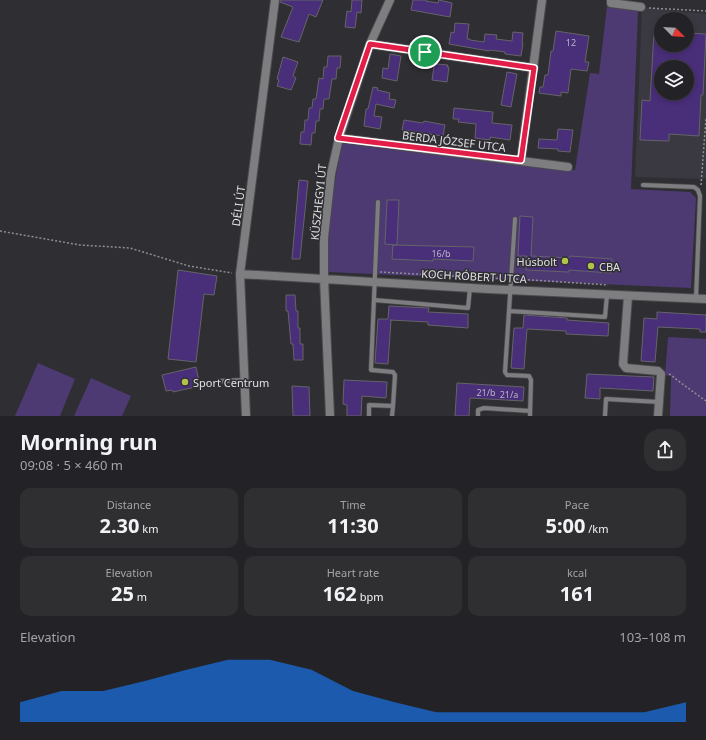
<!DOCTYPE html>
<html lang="en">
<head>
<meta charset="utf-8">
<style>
  :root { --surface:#232226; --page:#2f2f32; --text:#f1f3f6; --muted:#a3a4a7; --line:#403f43; --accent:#1a73e8 }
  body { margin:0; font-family:"Noto Sans",sans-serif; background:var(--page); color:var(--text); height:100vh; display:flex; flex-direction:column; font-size:15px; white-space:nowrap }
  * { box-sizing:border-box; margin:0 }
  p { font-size:13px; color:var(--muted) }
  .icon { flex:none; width:22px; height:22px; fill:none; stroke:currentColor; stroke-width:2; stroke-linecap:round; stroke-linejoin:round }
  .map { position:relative; height:416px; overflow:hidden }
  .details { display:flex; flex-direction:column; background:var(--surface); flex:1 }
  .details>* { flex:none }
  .needle { width:26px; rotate:114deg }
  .tools { position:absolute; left:654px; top:12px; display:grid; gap:8px }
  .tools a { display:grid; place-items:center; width:40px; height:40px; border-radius:50%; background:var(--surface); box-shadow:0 2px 6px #0003,0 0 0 1px var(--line); font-size:20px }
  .pin { position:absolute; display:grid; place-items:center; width:34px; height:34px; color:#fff; margin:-17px; border:2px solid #fff; border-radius:50%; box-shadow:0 1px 4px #0007 }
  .round { display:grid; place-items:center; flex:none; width:42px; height:42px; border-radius:16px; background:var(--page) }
  .summary { display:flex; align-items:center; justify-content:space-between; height:68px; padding:0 20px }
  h1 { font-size:22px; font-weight:700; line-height:30px }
  .figures { display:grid; grid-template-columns:repeat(3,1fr); gap:6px; height:68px; padding:4px 20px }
  .figures div { display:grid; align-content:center; border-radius:10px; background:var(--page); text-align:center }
  .figures b { font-size:20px; font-weight:700 }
  .figures small { font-size:11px; font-weight:400 }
  .figures p { font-size:11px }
  .chart { height:112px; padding:8px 20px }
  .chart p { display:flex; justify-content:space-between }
  .chart svg { width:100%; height:72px; margin-top:4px; fill:var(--accent); opacity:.7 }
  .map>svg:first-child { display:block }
</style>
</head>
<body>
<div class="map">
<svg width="706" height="416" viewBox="0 0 706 416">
  <rect width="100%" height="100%" fill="#2f2e32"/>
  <!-- built -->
  <path fill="#3a3841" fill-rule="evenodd" d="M 642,7 L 706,14 L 706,179 L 635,177 ZM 661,19 L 687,19 L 687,45 L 661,45 ZM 661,67 L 687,67 L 687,93 L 661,93 Z"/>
  <!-- green -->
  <path fill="#4d3a73" d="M 607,6 L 638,11 L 631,189 L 690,192 L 696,198 L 691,288 L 328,272 C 328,228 333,184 343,141 L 575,170 L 590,73 L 599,74 Z
    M 668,337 L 706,339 L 706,416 L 670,416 L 671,376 L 665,375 Z
    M 38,363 L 75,379 L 60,416 L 15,416 Z
    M 91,378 L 131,396 L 122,416 L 74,416 Z"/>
  <!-- building -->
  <path fill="#492e79" stroke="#656468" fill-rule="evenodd" d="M 280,0 L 323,0 L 316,17 L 309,14 L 299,42 L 281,37 L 293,7 L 280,2 Z
    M 352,0 L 362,0 L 361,13 L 357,12 L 355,28 L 345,27 L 347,11 L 351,12 Z
    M 413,0 L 426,0 L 426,1 L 438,3 L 439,0 L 452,3 L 450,17 L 411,10 Z
    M 455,23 L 469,24 L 467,39 L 470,39 L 470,40 L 484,42 L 485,34 L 497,35 L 496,39 L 512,41 L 513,32 L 523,33 L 522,43 L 523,43 L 521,56 L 505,54 L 505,52 L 490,50 L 489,51 L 449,44 L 451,32 L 454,33 Z
    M 556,31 L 589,36 L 585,62 L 589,62 L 587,71 L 571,69 L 568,93 L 561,92 L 561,96 L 539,93 L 540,87 L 543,87 L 545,75 L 548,75 L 551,51 L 553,51 Z
    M 654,32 L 661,32 L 661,45 L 687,45 L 687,33 L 706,34 L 703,95 L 701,95 L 699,136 L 669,134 L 669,141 L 640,140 L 642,100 L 650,101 ZM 661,67 L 687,67 L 687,93 L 661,93 Z
    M 390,54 L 401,56 L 397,81 L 382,78 L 383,68 L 388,69 Z
    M 328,56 L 341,56 L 340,68 L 337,68 L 336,79 L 332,79 L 329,99 L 324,99 L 323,109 L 320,109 L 319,121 L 316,121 L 315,133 L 312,133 L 311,145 L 300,144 L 301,132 L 304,132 L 305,120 L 308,120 L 309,108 L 312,108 L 313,99 L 316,99 L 319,78 L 323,79 L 324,67 L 327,67 Z
    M 283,57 L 298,62 L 293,76 L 296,78 L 291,90 L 277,86 L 279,80 L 277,79 Z
    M 436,64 L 448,65 L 447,67 L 449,67 L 447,82 L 432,80 L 434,66 L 435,66 Z
    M 507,72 L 517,74 L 511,107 L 501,105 Z
    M 373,87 L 378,88 L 377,90 L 390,93 L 389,99 L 396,100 L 394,108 L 376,104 L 374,116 L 382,117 L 380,129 L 364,126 L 366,109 L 368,109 Z
    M 454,108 L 493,112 L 492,123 L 512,125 L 510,140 L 490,137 L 490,140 L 475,138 L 476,124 L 458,122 L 459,119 L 453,119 Z
    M 404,120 L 423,123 L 424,121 L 445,125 L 443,136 L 402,130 Z
    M 558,129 L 573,130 L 570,152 L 558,151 L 558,149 L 538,148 L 539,139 L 557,140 Z
    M 299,180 L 308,181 L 300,259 L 292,259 Z
    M 387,200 L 399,200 L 397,245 L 385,244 Z
    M 520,216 L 533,217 L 531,256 L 569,258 L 570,256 L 612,259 L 611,273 L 569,270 L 569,272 L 526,270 L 527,256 L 518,256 Z
    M 393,245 L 474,247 L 473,261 L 433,259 L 433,261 L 392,259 Z
    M 178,270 L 217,276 L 214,295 L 204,294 L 196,362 L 168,359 Z
    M 286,295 L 295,295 L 296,311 L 298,311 L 298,328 L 300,328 L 300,344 L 303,344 L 303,360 L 294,360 L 293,344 L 291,344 L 288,311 L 286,311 Z
    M 389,306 L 429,308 L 428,312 L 468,314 L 468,328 L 428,325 L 428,322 L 390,320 L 391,320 L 388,364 L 375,363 L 378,319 L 388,319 Z
    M 657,312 L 706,315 L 706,332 L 700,332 L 700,329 L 658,327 L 655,362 L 641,361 L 644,318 L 657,319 Z
    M 524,315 L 567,318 L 567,320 L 609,323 L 608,336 L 566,334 L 566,331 L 527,329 L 524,369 L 511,368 L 514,328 L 523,328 Z
    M 196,367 L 200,386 L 173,392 L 172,390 L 166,391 L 162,375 Z
    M 587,374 L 654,377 L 653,391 L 600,388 L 600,399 L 585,398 Z
    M 344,380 L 387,382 L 386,398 L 362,396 L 361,416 L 347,416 L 347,405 L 343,404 Z
    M 457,383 L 524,387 L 523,401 L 470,398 L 469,416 L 455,416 Z
    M 292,386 L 309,387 L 310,416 L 293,416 Z"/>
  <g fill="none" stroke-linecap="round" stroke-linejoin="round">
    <defs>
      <path id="lane" d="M 643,185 L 694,187 L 698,190 L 700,196 L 696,298
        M 515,219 L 505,372 L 507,375 L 529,376 L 531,380 L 530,416
        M 374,300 L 468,308 L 470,288
        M 509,311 L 605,317 L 607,295
        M 220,381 L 244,380
        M 369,416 L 369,405 L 393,406 L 395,375 L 393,372 L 371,370 L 378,202
        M 392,416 L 393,406
        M 478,416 L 478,410 L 484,408 L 530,411
        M 605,416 L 606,399 L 659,402"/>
      <path id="street" d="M 611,0 L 611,3 L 641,7
        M 370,44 L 534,68
        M 339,138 L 568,167
        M 521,160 L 542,0
        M 240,274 L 488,289 L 706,299
        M 628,296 L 623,364 L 626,368 L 658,371 L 661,374 L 658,416
        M 246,416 L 240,274 L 275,0
        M 330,416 L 324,278 L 324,238 L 331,174 L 339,138 L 370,44 L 390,0"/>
    </defs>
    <!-- lane casing -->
    <use href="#lane" stroke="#4b4a4e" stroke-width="5.5"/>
    <!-- street casing -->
    <use href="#street" stroke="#4b4a4e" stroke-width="10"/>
    <!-- path -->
    <path stroke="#8f8e91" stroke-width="1.5" stroke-dasharray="2 2" stroke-linecap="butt" d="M 649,8 L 706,11
      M 701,185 L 706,118
      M 0,231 L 80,245 L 130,248 L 189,266 L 232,273
      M 380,272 L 506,279
      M 516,279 L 608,285
      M 669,374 L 671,375 L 681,383 L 706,401"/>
    <!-- lane -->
    <use href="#lane" stroke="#7e7e80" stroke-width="4"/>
    <!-- street -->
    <use href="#street" stroke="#7e7e80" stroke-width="8"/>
  </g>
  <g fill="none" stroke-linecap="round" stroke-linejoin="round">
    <defs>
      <path id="route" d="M 370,44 L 534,68 L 521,160 L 338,138 Z"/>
    </defs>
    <!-- route casing -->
    <use href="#route" stroke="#fff" stroke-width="8"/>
    <!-- route -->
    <use href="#route" stroke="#e11d48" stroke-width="5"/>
  </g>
  <!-- markers -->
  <g fill="#b2c34c" stroke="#2f2e32" stroke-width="1.5">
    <circle cx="565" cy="261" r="4"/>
    <circle cx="591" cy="266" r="4"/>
    <circle cx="185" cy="382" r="4"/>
  </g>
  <g text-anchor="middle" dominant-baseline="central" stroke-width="3" stroke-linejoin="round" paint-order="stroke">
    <!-- number labels -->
    <g font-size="9" fill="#bab4c8">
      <text x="571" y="42">12</text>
      <text x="441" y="253">16/b</text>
      <text x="486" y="392">21/b</text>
      <text x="509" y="394">21/a</text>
    </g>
    <!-- street labels -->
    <g font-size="11" fill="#e0e0e2" stroke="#2f2e32">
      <text transform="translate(454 141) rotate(7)">BERDA JÓZSEF UTCA</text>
      <text transform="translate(318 202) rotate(-84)">KÜSZHEGYI ÚT</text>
      <text transform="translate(238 206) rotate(-82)">DÉLI ÚT</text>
      <text transform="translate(474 276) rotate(3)">KOCH RÓBERT UTCA</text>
    </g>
    <!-- poi labels -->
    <g font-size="11" fill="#e0e0e2" stroke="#2f2e32" text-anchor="start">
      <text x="557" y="261" text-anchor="end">Húsbolt</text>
      <text x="599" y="266">CBA</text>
      <text x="193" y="382">Sport Centrum</text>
    </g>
  </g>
</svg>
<div class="tools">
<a><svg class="needle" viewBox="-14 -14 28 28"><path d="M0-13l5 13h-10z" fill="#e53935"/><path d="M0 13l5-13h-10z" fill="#a3a4a7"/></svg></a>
<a><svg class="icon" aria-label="layers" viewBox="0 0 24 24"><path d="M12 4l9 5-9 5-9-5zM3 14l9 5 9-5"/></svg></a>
</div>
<div class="pin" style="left:425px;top:52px;background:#1e9e55"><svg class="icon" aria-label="arrive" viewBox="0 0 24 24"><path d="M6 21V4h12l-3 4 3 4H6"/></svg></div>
</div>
<section class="details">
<div class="summary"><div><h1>Morning run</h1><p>09:08 · 5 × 460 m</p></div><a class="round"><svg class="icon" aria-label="share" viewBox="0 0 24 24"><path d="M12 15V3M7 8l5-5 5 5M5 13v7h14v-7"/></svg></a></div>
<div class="figures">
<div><p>Distance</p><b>2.30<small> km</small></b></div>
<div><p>Time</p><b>11:30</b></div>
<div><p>Pace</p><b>5:00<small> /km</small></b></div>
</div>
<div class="figures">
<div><p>Elevation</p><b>25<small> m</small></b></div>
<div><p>Heart rate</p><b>162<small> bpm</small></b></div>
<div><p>kcal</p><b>161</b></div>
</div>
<div class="chart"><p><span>Elevation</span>103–108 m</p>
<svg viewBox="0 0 160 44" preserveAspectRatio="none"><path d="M0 44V32L10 25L20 25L30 19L40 12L50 6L60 6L70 12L80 25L90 32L100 38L110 38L120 38L130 38L140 38L150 38L160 32V44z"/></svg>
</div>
</section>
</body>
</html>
